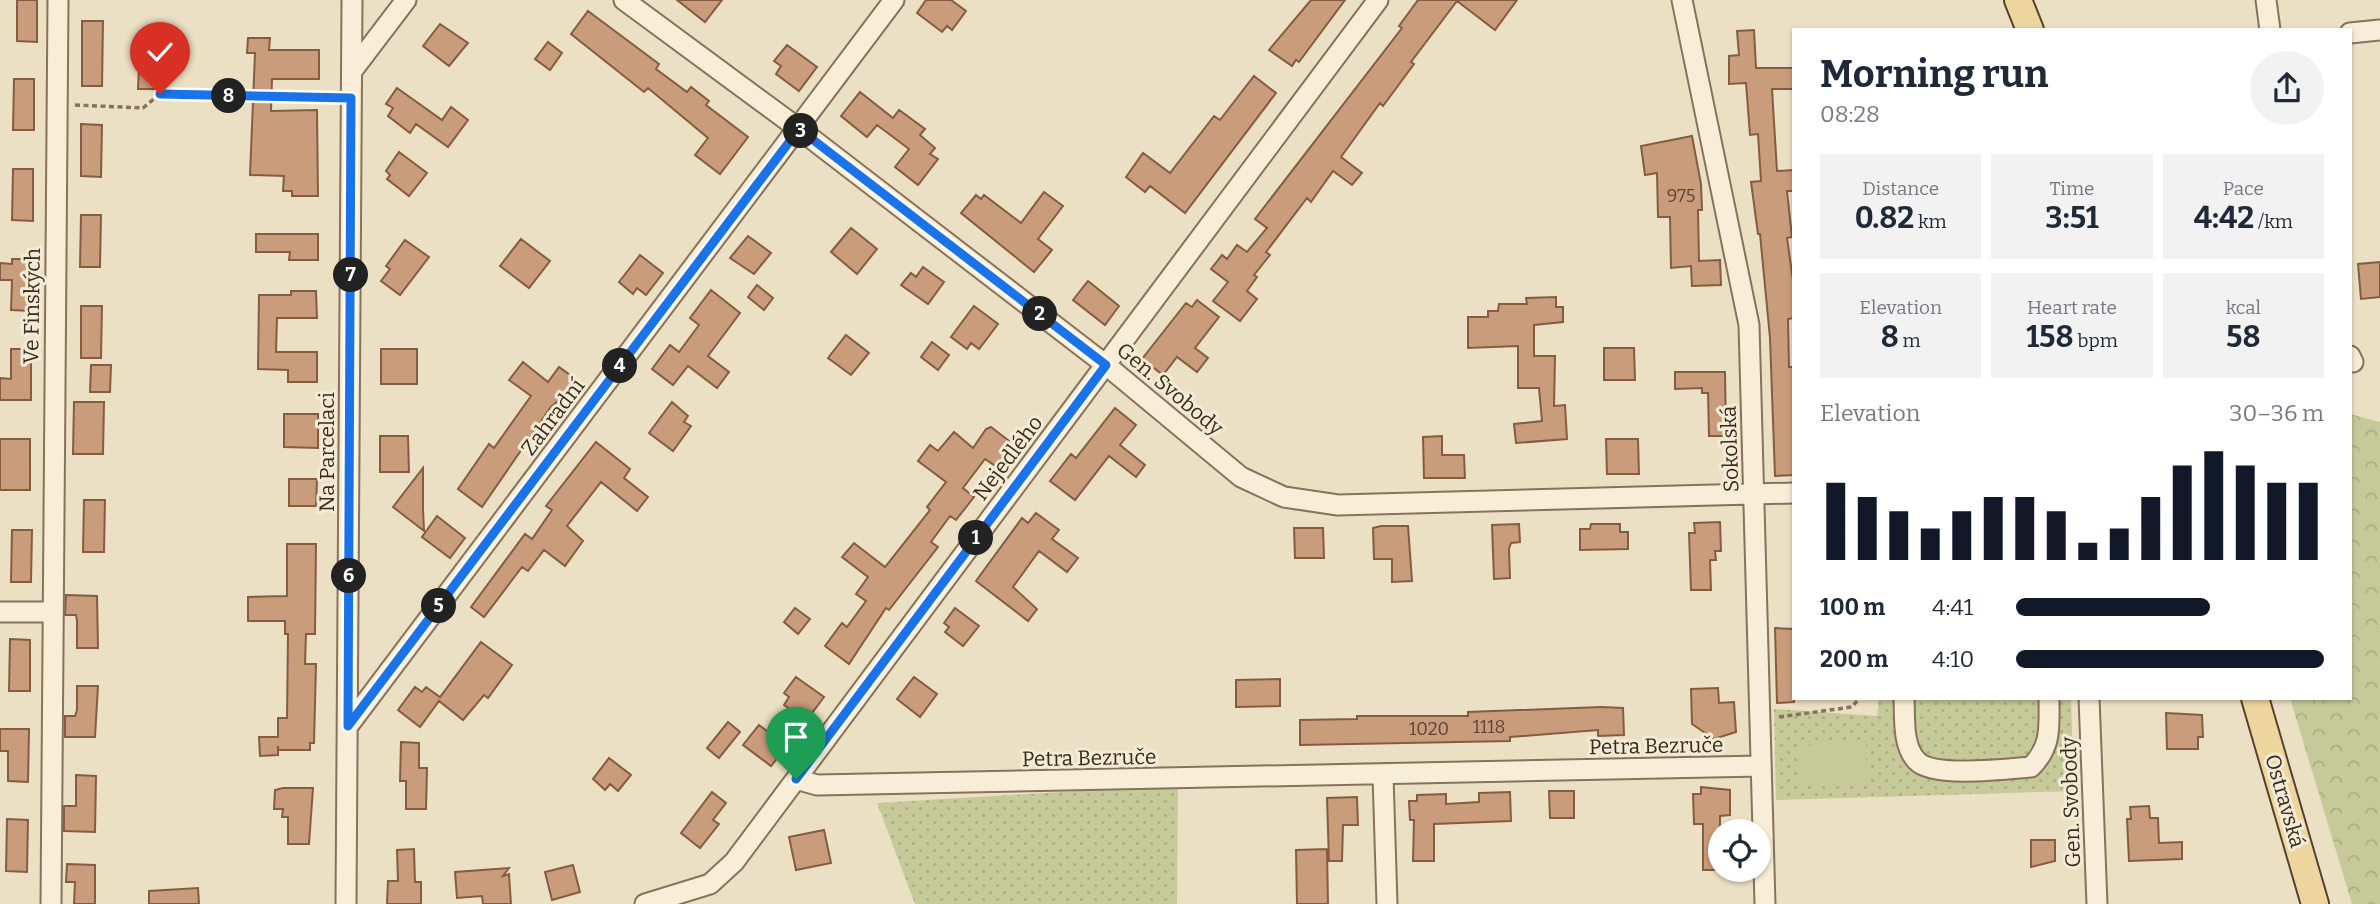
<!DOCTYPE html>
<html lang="en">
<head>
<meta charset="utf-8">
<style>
  :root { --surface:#fff; --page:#f2f2f3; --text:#1f2937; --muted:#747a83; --accent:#111827 }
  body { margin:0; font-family:Bitter,serif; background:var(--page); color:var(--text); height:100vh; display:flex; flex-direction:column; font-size:26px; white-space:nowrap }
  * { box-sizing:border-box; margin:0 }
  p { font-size:23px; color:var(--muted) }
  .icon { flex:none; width:38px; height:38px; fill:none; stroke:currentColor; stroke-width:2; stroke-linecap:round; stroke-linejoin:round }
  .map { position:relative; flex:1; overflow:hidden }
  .panel { position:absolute; left:1792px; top:28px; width:560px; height:672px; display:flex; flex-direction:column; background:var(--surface); border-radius:0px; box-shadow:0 2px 5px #0004 }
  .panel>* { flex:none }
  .controls { position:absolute; left:1708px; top:819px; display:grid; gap:14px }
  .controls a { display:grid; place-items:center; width:63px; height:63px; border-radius:50%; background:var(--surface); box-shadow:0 2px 5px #0004; font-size:35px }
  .pin { position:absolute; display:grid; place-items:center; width:60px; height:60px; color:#fff; margin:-72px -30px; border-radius:50% 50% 50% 0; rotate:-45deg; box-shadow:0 0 7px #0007 }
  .pin .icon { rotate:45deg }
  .km { position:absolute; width:35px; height:35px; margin:-18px; border-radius:50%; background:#222; color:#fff; font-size:19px; line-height:35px; text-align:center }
  .round { display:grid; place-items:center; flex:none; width:74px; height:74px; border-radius:37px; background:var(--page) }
  .head { display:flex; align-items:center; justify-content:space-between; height:119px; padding:0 28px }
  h1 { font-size:38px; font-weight:700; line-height:52px }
  .metrics { display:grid; grid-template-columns:repeat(3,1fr); gap:10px; height:119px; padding:7px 28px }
  .metrics div { display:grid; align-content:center; border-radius:0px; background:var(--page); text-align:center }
  .metrics b { font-size:30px; font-weight:700 }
  .metrics small { font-size:19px; font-weight:400 }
  .metrics p { font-size:19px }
  .chart { height:196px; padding:14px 28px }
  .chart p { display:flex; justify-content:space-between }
  .chart svg { width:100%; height:126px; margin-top:7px; stroke:var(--accent); stroke-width:6 }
  ul { padding:0 28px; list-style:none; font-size:23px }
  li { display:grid; grid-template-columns:112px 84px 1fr; align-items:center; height:52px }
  li i { height:18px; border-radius:9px; background:var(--accent) }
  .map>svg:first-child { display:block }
</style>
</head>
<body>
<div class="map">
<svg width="2380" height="904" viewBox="0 0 2380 904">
  <defs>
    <pattern id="grass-dots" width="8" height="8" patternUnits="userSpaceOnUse" patternTransform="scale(1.75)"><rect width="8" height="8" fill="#c5ca98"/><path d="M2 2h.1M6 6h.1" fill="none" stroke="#aaae83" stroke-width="1.8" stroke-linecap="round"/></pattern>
    <pattern id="forest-crowns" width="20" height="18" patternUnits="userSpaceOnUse" patternTransform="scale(1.75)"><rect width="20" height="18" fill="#c5ca98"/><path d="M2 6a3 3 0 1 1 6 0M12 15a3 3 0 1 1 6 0" fill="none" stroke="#aaae83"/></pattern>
  </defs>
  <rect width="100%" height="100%" fill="#ece0c4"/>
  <!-- grass -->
  <path fill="url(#grass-dots)" d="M 1879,698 L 2071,698 L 2073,764 L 2078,791 L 1776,800 L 1774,709 L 1877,716 Z
    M 1178,785 L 1177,904 L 915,904 L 877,803 Z"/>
  <!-- forest -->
  <path fill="url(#forest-crowns)" d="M 2350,414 L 2380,422 L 2380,904 L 2352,904 L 2290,698 L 2350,698 Z"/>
  <!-- pitch -->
  <path fill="#c5ca98" d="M 1866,744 L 1867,783 L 1797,784 L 1797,745 Z"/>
  <!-- building -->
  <path fill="#c99c7b" stroke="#855c42" stroke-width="2" d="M 17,0 L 37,0 L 37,42 L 17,41 Z
    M 677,0 L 722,0 L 705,22 Z
    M 926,0 L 951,0 L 966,11 L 952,30 L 947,26 L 942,32 L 917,13 Z
    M 1311,0 L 1345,0 L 1299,62 L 1296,60 L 1292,66 L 1269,50 Z
    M 1418,0 L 1517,0 L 1495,30 L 1457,1 L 1411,62 L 1414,64 L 1383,106 L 1380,103 L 1341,157 L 1362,173 L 1352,185 L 1333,171 L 1311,202 L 1307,198 L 1266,252 L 1270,255 L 1254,275 L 1257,277 L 1247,291 L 1257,299 L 1240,321 L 1213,301 L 1228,282 L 1211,269 L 1222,255 L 1227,259 L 1237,245 L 1247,252 L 1267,228 L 1255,219 L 1402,28 L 1399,26 Z
    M 588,11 L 659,64 L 656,69 L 687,92 L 691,87 L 709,101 L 706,105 L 748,137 L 720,174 L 695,155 L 708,138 L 648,88 L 644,92 L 571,34 Z
    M 82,21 L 103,21 L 102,86 L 82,86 Z
    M 440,24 L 468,43 L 449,66 L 423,46 Z
    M 1754,30 L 1756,68 L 1794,68 L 1794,89 L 1772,89 L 1777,171 L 1794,170 L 1794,191 L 1787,191 L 1792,237 L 1787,238 L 1794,287 L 1794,318 L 1788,319 L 1789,367 L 1794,367 L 1794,475 L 1775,476 L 1770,338 L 1760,234 L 1758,234 L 1751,182 L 1761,181 L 1758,134 L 1750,135 L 1746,83 L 1729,84 L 1729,56 L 1739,55 L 1737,31 Z
    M 248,38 L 270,38 L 269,50 L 319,50 L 319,79 L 272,79 L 271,111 L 317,110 L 318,196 L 292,196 L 292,191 L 283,191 L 284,176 L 250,175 L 255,53 L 247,53 Z
    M 548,42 L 562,53 L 550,70 L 535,59 Z
    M 787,45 L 817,67 L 799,91 L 776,74 L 781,66 L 774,61 Z
    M 139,67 L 158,67 L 157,89 L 138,89 Z
    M 1254,76 L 1276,93 L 1185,213 L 1150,186 L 1145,192 L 1126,177 L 1143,153 L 1170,173 L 1214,116 L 1220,120 Z
    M 14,79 L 34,79 L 34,130 L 13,130 Z
    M 397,88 L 442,120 L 451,107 L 468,120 L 448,147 L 416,124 L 410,133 L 388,116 L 393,108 L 386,104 Z
    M 860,92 L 893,118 L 899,110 L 925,129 L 920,135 L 935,148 L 930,154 L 938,159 L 918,185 L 895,167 L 909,149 L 877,125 L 867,137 L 841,116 Z
    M 81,124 L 102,125 L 101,177 L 81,176 Z
    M 1692,136 L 1701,184 L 1702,210 L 1698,210 L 1699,261 L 1720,260 L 1721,285 L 1692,286 L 1691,266 L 1671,268 L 1670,217 L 1658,217 L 1657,173 L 1645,175 L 1641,146 Z
    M 399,152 L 427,173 L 409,196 L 387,179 L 390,175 L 386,171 Z
    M 13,169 L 33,169 L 33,221 L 12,220 Z
    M 1044,192 L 1063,206 L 1038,239 L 1052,250 L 1034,272 L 961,213 L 976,195 L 981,199 L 984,195 L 1021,223 Z
    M 81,215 L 101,215 L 100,267 L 80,267 Z
    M 851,228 L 877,249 L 857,274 L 831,252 Z
    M 256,234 L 318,234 L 318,260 L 289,260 L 290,252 L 256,252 Z
    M 748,236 L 771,253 L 754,274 L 730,258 Z
    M 521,239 L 550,261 L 529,288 L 500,266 Z
    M 405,240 L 429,257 L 400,295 L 381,281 L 390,269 L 386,266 Z
    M 640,255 L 663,273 L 646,295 L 637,288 L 633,294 L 619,282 Z
    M 12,259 L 32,259 L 32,311 L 11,310 L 12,280 L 0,280 L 0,263 L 12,264 Z
    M 2380,262 L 2380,297 L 2361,299 L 2358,264 Z
    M 923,267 L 944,282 L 928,304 L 901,285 L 911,273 L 916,277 Z
    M 1088,281 L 1119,306 L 1105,325 L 1073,300 Z
    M 757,285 L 773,298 L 764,310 L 748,297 Z
    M 711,290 L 740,313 L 708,356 L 729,372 L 717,388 L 688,366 L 673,385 L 652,369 L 670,345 L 679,352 L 699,325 L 690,318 Z
    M 291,291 L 316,291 L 317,318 L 277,318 L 276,352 L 317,352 L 317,382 L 288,382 L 288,370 L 258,369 L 259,295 L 291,295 Z
    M 1556,297 L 1556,307 L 1563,307 L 1563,322 L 1534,325 L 1534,356 L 1555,356 L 1554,406 L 1565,405 L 1567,439 L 1516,443 L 1514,424 L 1542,421 L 1539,388 L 1518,388 L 1518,346 L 1468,348 L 1468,317 L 1488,317 L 1488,311 L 1498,311 L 1499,304 L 1527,304 L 1526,298 Z
    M 1197,300 L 1219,317 L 1195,348 L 1208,358 L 1197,372 L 1177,357 L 1163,375 L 1142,359 L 1186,303 L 1192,307 Z
    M 81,306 L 102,306 L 101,358 L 81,358 Z
    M 974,306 L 998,324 L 979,349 L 971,343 L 967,349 L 951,337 Z
    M 846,335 L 869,353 L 851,375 L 828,358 Z
    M 932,342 L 949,355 L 938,370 L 921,357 Z
    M 1604,348 L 1634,348 L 1635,380 L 1604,380 Z
    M 11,349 L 31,349 L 31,400 L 0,400 L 0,378 L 11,379 Z
    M 381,349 L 417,349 L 417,384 L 381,384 Z
    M 523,362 L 548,382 L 559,367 L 581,383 L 564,406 L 558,401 L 551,407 L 482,507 L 458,489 L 489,444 L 494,448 L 531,396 L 509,380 Z
    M 91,365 L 111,365 L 110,392 L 90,392 Z
    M 1675,372 L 1725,372 L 1726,436 L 1709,436 L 1708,393 L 1702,393 L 1702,388 L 1675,389 Z
    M 74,402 L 104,402 L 103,454 L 73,454 Z
    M 672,402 L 688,416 L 684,422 L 691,426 L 673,451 L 649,433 Z
    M 1115,408 L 1136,425 L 1120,445 L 1145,465 L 1136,477 L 1109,456 L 1075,500 L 1050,481 L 1071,454 L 1076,458 Z
    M 284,414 L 318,414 L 318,448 L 284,447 Z
    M 991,427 L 1013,444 L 997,467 L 985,459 L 963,488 L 974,497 L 956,520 L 950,516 L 931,542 L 938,547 L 889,610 L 886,608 L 849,664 L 825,646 L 842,623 L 847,627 L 866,601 L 856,594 L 868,577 L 842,557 L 854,543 L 885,567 L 930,510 L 927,507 L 946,482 L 918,461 L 930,445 L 938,451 L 954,432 L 973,448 L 986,429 Z
    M 380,436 L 408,436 L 409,472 L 380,472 Z
    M 1442,436 L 1442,455 L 1464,455 L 1465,478 L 1424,478 L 1423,437 Z
    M 0,439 L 30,439 L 30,490 L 0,490 Z
    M 1606,439 L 1638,439 L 1639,474 L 1607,474 Z
    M 596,442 L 630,469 L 624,478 L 648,497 L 637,511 L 601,482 L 567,526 L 583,541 L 565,566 L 544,550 L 528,571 L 522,567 L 484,617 L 471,607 L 525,534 L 532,539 L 552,510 L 546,506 Z
    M 423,468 L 423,509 L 424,531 L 393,507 Z
    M 289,479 L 317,479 L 316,506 L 289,506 Z
    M 84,500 L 105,500 L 104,552 L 83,552 Z
    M 1036,513 L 1059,530 L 1052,539 L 1078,558 L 1067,572 L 1039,551 L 1013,587 L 1037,609 L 1028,621 L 976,581 L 1022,518 L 1028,523 Z
    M 437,516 L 465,538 L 450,558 L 422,537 Z
    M 1720,522 L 1721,551 L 1715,551 L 1716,560 L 1710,560 L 1711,590 L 1691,590 L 1689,533 L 1695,533 L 1694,523 Z
    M 1519,524 L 1520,542 L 1511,543 L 1509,549 L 1510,578 L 1494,579 L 1492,525 Z
    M 1591,524 L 1620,524 L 1620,532 L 1628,532 L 1628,549 L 1580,550 L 1580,529 L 1590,529 Z
    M 1381,526 L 1408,526 L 1412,581 L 1392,582 L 1392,559 L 1374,559 L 1373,528 Z
    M 1294,528 L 1323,528 L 1324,558 L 1295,558 Z
    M 12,530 L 32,530 L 31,582 L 11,582 Z
    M 287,544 L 316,544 L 315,634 L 306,634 L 305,664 L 316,664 L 314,743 L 310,743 L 310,750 L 278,750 L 278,746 L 278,755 L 260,756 L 259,737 L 278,737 L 278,718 L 287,718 L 288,634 L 285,634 L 285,621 L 248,621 L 248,597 L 287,596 Z
    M 66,595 L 97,596 L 98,648 L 77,648 L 77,621 L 76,615 L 65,615 Z
    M 795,608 L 810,619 L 798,634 L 784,622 Z
    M 955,608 L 979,626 L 963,646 L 945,632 L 949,627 L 944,623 Z
    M 1775,628 L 1794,629 L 1794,702 L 1777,703 Z
    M 10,639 L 30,640 L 30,691 L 9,691 Z
    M 481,642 L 512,665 L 488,698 L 484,695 L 463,720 L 439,701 L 420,727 L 398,710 L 415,687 L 422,692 L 426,687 L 440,697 Z
    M 796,677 L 824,697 L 806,721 L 784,705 L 789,697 L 784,693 Z
    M 914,677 L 937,694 L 920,717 L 897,699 Z
    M 1280,679 L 1280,706 L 1236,707 L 1236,680 Z
    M 77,686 L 98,686 L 95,737 L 65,737 L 65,716 L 75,716 L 77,710 Z
    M 1718,688 L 1719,703 L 1734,702 L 1736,732 L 1714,739 L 1692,724 L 1691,689 Z
    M 1601,707 L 1623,708 L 1624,735 L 1598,736 L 1598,730 L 1510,737 L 1510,741 L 1300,745 L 1300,720 L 1357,719 L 1357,716 L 1468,716 L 1468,712 Z
    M 2166,713 L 2202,715 L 2203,737 L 2198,737 L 2198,749 L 2167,749 Z
    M 728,722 L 740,732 L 719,758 L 707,748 Z
    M 759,725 L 787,746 L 771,766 L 743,745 Z
    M 0,729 L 29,729 L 28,782 L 8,781 L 8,751 L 0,751 Z
    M 401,742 L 419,743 L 419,768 L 427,768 L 426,809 L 406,809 L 406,781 L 400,781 Z
    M 609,758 L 631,775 L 618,791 L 610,784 L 605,790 L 593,779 Z
    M 76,775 L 96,776 L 95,832 L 64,831 L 64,806 L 76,806 Z
    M 1701,787 L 1730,790 L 1730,815 L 1720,816 L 1720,870 L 1703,870 L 1703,824 L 1694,824 L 1693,794 L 1701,794 Z
    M 283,788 L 313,788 L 309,844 L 288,844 L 288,817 L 282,817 L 283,809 L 274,809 L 275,790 Z
    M 1549,791 L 1574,791 L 1574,818 L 1550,818 Z
    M 712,792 L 726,803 L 713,820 L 719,824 L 700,848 L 681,833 Z
    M 1510,792 L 1511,821 L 1434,824 L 1434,861 L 1413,861 L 1414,820 L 1410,820 L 1409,801 L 1417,801 L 1417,795 L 1446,794 L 1446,804 L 1479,802 L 1479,793 Z
    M 1357,797 L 1358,825 L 1343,825 L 1342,861 L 1329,861 L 1327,798 Z
    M 2149,806 L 2150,818 L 2158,818 L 2159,843 L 2182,842 L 2182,859 L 2129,861 L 2127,819 L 2131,819 L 2130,807 Z
    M 7,819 L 28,820 L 27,872 L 6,871 Z
    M 824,830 L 831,863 L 796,870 L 789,837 Z
    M 2031,840 L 2055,840 L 2055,861 L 2031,867 Z
    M 414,849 L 415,882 L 421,882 L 421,904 L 387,904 L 388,881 L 398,881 L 397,850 Z
    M 1327,849 L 1328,904 L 1297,904 L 1296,850 Z
    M 67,864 L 95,865 L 95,904 L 74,904 L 75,882 L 66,882 Z
    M 573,865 L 580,892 L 552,900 L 545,872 Z
    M 509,868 L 503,876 L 509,874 L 511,904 L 483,904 L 482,896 L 457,898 L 455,872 Z
    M 198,888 L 199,904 L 149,904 L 149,891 Z"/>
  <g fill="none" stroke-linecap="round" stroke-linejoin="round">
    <defs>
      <path id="minor" d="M 624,0 L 799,129 L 1106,365 L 1241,477 L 1284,497 L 1338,505 L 1794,493
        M 1682,0 L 1749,325 L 1765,904
        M 2266,0 L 2270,30
        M 2350,33 L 2380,30
        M 352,71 L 406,0
        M 2350,356 L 2353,362
        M 0,612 L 52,612
        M 1904,698 C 1905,717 1902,746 1917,761 C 1933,778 2007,769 2031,767 C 2052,746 2049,727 2049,698
        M 2089,698 L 2097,904
        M 348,726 L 894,0
        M 1383,775 L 1387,904
        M 796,779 L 817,785 L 1761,766
        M 51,904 L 58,0
        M 346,904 L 352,0
        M 645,904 L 710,884 L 734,862 L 1378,0"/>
      <path id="major" d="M 2018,0 L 2030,30
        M 2255,698 L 2315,904"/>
    </defs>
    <!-- minor casing -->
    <use href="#minor" stroke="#87725b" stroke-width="23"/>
    <!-- major casing -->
    <use href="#major" stroke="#54412f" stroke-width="30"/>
    <!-- path -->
    <path stroke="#87725b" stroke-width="3.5" stroke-dasharray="5 3.5" stroke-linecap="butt" d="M 75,105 L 143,108 L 160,94 L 332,97
      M 1779,717 L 1852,707 L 1857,701"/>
    <!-- minor -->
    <use href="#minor" stroke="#f8eed7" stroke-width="19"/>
    <!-- major -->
    <use href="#major" stroke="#eed59d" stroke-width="26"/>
  </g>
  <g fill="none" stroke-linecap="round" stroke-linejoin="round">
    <defs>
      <path id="route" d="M 160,94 L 351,98 L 348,726 L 799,129 L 1106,365 L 796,779"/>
    </defs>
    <!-- route casing -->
    <use href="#route" stroke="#fff" stroke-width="14"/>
    <!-- route -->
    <use href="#route" stroke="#1a73e8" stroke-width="9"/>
  </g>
  <g text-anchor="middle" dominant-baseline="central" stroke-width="6" stroke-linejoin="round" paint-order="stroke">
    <!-- number labels -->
    <g font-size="18" fill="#5c4636">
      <text x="1681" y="196">975</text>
      <text x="1489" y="727">1118</text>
      <text x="1429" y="729">1020</text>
    </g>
    <!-- street labels -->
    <g font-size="21" fill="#372a1f" stroke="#f4ebd4">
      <text transform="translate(32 306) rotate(-89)">Ve Finských</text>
      <text transform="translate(1170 389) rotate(40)">Gen. Svobody</text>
      <text transform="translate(553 417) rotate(-53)">Zahradní</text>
      <text transform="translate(1730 449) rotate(-92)">Sokolská</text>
      <text transform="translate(327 452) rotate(-90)">Na Parcelaci</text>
      <text transform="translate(1008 458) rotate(-53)">Nejedlého</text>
      <text transform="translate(1656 746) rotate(-1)">Petra Bezruče</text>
      <text transform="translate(1089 758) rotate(-1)">Petra Bezruče</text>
      <text transform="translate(2285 801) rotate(74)">Ostravská</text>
      <text transform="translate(2071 802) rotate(-92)">Gen. Svobody</text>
    </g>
  </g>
</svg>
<div class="controls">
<a><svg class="icon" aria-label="locate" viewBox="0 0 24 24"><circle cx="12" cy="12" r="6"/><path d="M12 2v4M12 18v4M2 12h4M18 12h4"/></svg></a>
</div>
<div class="pin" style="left:796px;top:779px;background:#1e9e55"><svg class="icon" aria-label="arrive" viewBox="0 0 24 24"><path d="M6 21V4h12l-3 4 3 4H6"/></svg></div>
<div class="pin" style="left:160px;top:94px;background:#d93025"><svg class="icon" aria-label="check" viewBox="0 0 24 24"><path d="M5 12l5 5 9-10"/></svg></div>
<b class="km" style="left:976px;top:538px">1</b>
<b class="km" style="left:1040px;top:314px">2</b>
<b class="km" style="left:801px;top:131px">3</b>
<b class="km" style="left:620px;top:366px">4</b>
<b class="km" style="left:439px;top:606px">5</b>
<b class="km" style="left:349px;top:576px">6</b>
<b class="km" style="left:351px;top:275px">7</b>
<b class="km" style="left:229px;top:96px">8</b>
<section class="panel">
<div class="head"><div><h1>Morning run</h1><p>08:28</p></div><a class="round"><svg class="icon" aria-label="share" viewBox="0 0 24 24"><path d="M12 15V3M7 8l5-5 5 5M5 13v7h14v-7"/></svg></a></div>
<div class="metrics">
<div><p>Distance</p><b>0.82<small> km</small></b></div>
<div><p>Time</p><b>3:51</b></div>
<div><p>Pace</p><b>4:42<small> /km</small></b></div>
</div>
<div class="metrics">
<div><p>Elevation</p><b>8<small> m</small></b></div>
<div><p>Heart rate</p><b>158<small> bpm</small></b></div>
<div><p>kcal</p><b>58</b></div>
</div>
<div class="chart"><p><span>Elevation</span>30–36 m</p>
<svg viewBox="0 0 160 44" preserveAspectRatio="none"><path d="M5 44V17M15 44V22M25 44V27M35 44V33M45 44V27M55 44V22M65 44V22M75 44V27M85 44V38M95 44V33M105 44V22M115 44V11M125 44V6M135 44V11M145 44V17M155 44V17"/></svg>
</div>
<ul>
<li><b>100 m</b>4:41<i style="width:63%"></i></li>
<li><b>200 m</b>4:10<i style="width:100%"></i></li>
</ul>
</section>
</div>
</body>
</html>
